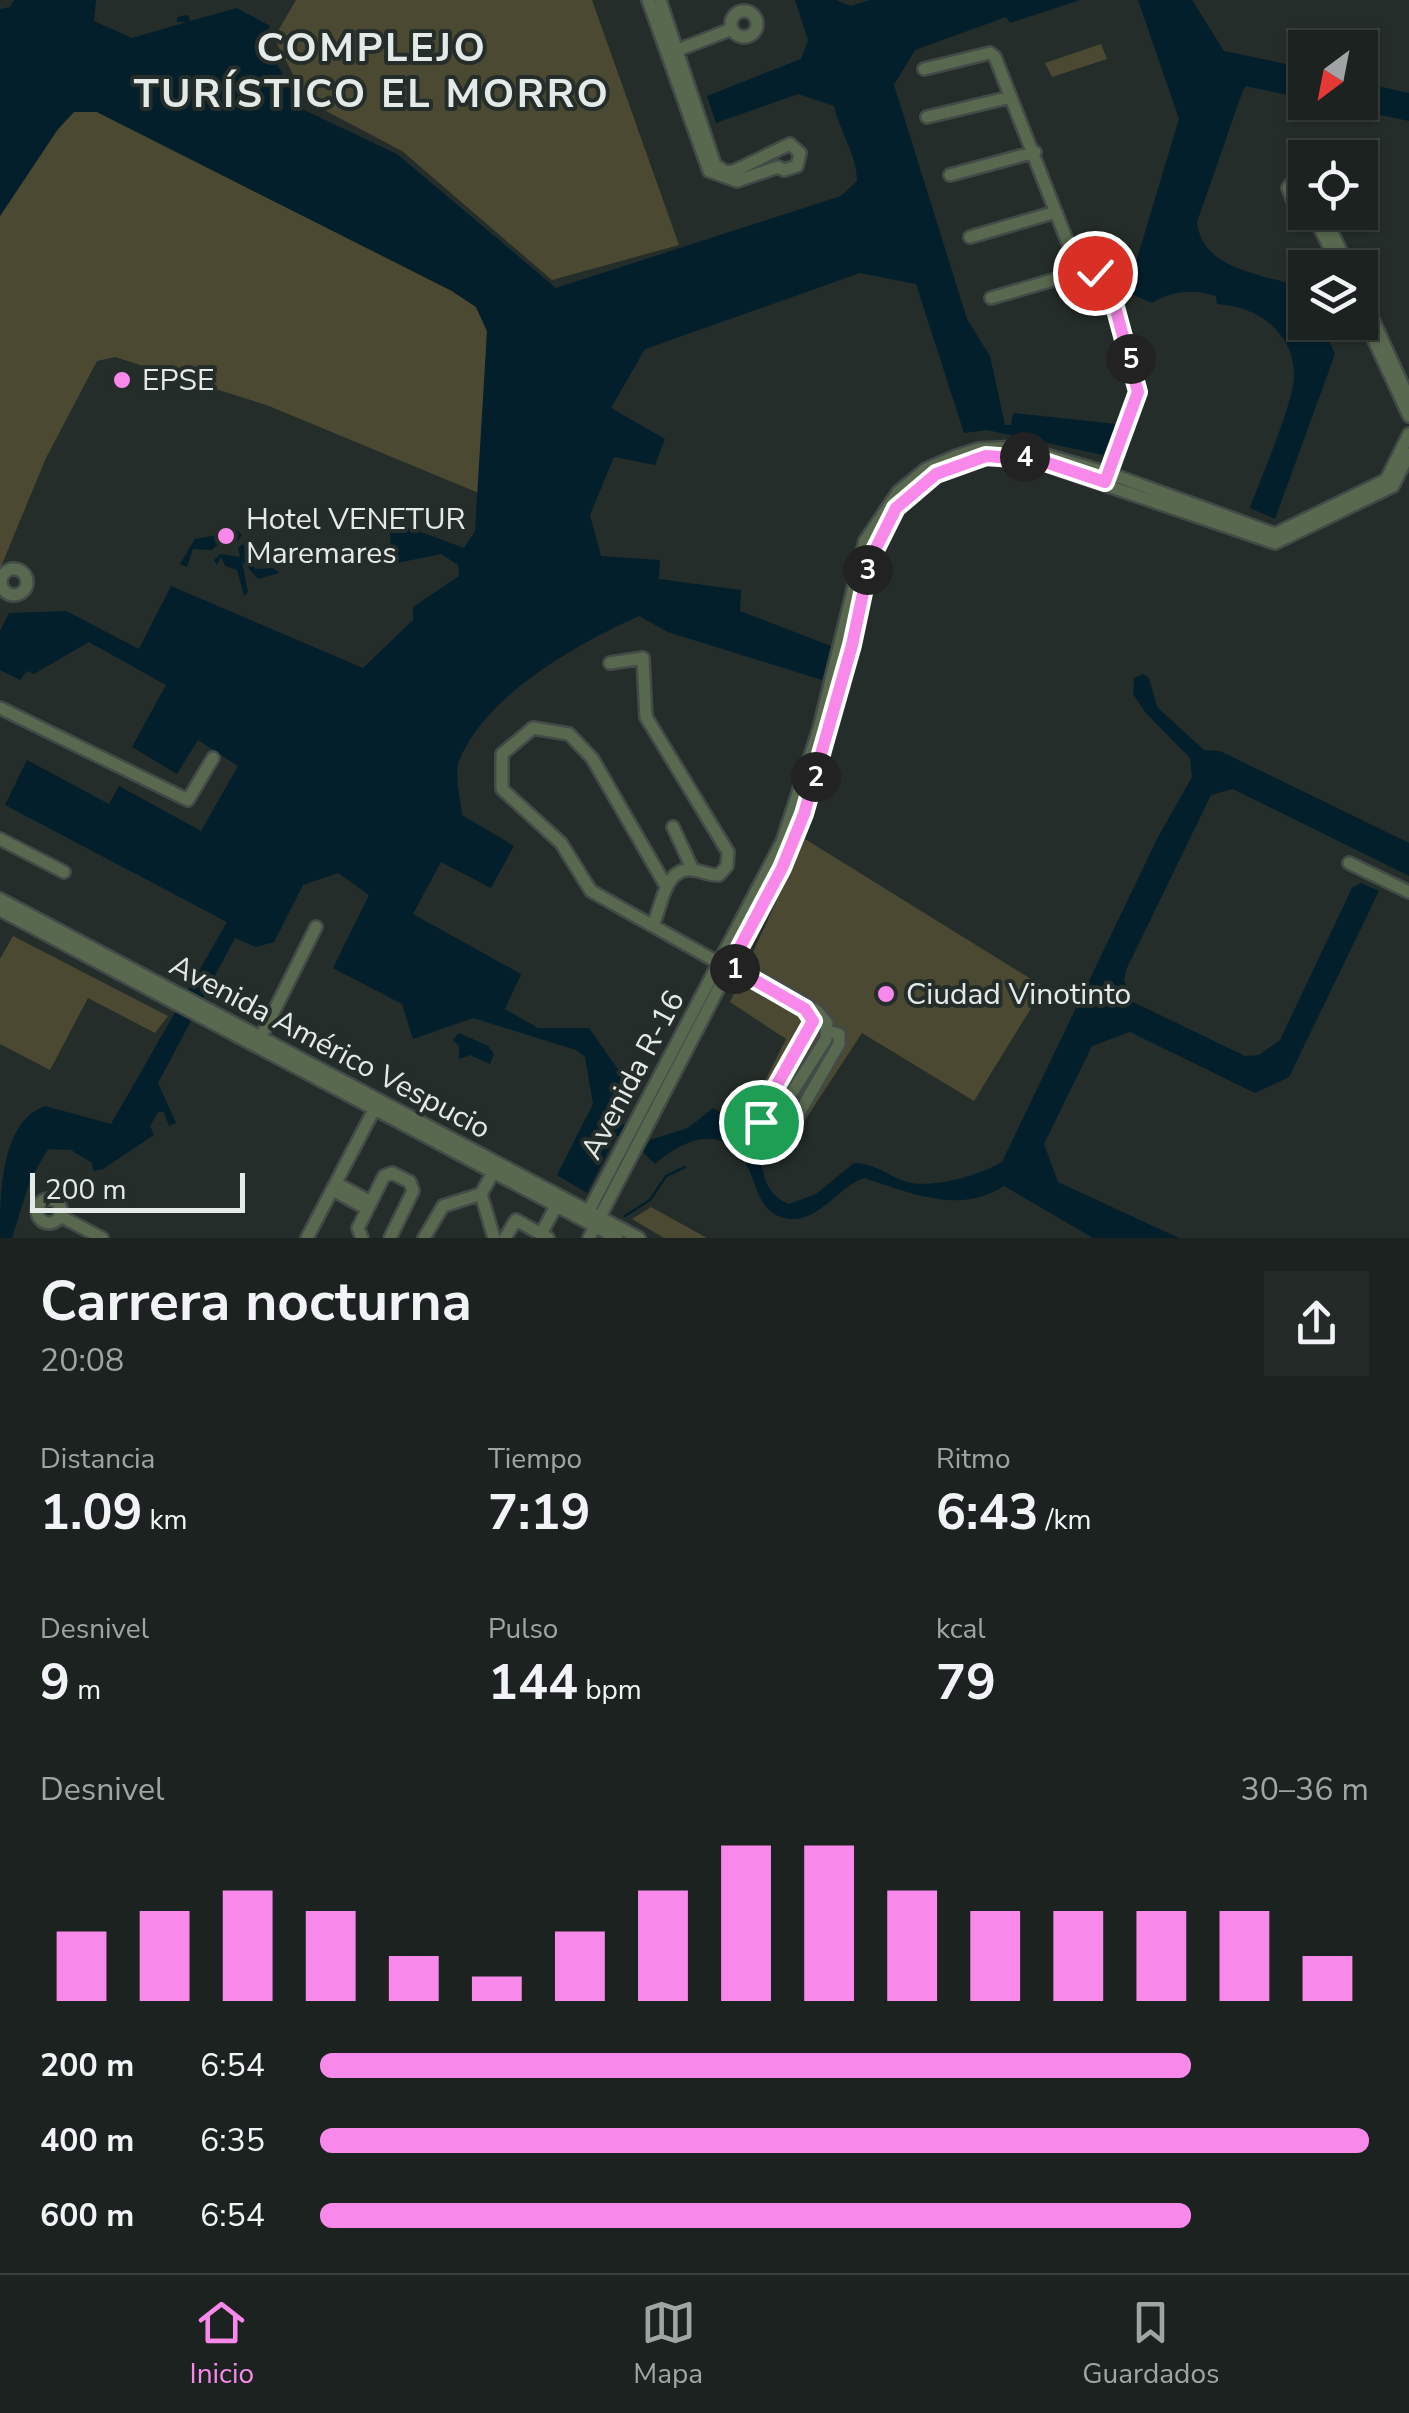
<!DOCTYPE html>
<html lang="es">
<head>
<meta charset="utf-8">
<style>
  :root { --surface:#1b221f; --page:#242a28; --text:#f1f3f6; --muted:#a0a4a4; --line:#393f3d; --accent:#f888ea }
  body { margin:0; font-family:"Nunito Sans",sans-serif; background:var(--page); color:var(--text); height:100vh; display:flex; flex-direction:column; font-size:38px; white-space:nowrap }
  * { box-sizing:border-box; margin:0 }
  p { font-size:32px; color:var(--muted) }
  .icon { flex:none; width:55px; height:55px; fill:none; stroke:currentColor; stroke-width:2; stroke-linecap:round; stroke-linejoin:round }
  .map { position:relative; height:1238px; overflow:hidden }
  .side { display:flex; flex-direction:column; background:var(--surface); flex:1 }
  .side>* { flex:none }
  .needle { width:65px; rotate:212deg }
  .buttons { position:absolute; left:1288px; top:30px; display:grid; gap:20px }
  .buttons a { display:grid; place-items:center; width:90px; height:90px; border-radius:0px; background:var(--surface); box-shadow:0 2px 8px #0004,0 0 0 2px var(--line); font-size:50px }
  .scale { position:absolute; left:30px; bottom:25px; width:215px; box-sizing:border-box; padding-left:10px; border:5px solid #e4eae8; border-top:0; font-size:28px; line-height:35px; white-space:nowrap; color:#e4eae8; -webkit-text-stroke:8px #242d29; paint-order:stroke }
  .pin { position:absolute; display:grid; place-items:center; width:85px; height:85px; color:#fff; margin:-42px; border:5px solid #fff; border-radius:50%; box-shadow:0 2px 10px #0007 }
  .km { position:absolute; width:50px; height:50px; margin:-25px; border-radius:50%; background:#222; color:#fff; font-size:28px; line-height:50px; text-align:center }
  .round { display:grid; place-items:center; flex:none; width:105px; height:105px; border-radius:0px; background:var(--page) }
  .headline { display:flex; align-items:center; justify-content:space-between; height:170px; padding:0 40px }
  h1 { font-size:55px; font-weight:700; line-height:75px }
  .stats { display:grid; grid-template-columns:repeat(3,1fr); gap:15px; height:170px; padding:10px 40px }
  .stats div { display:grid; align-content:center }
  .stats b { font-size:50px; font-weight:700 }
  .stats small { font-size:28px; font-weight:400 }
  .stats p { font-size:28px }
  .chart { height:280px; padding:20px 40px }
  .chart p { display:flex; justify-content:space-between }
  .chart svg { width:100%; height:180px; margin-top:10px; stroke:var(--accent); stroke-width:6 }
  ul { padding:0 40px; list-style:none; font-size:32px }
  li { display:grid; grid-template-columns:160px 120px 1fr; align-items:center; height:75px }
  li i { height:25px; border-radius:12px; background:var(--accent) }
  .tabs { display:flex; justify-content:space-around; align-items:center; height:140px; border-top:2px solid var(--line); background:var(--surface); font-size:28px; color:var(--muted) }
  .tabs a { display:grid; justify-items:center; gap:5px }
  .tabs .on { color:var(--accent) }
  .map>svg:first-child { display:block }
</style>
</head>
<body>
<div class="map">
<svg width="1409" height="1238" viewBox="0 0 1409 1238">
  <rect width="100%" height="100%" fill="#242d29"/>
  <!-- green -->
  <path fill="#4c4933" d="M 296,0 L 592,0 L 679,245 L 552,280 L 402,151 L 307,101 L 274,38 Z
    M 1101,44 L 1107,59 L 1052,77 L 1045,63 Z
    M 74,112 L 97,112 L 452,291 L 476,307 L 487,331 L 481,494 L 269,406 L 115,357 L 97,361 L 46,458 L 0,569 L 0,216 L 58,129 Z
    M 805,839 L 1044,987 L 974,1101 L 862,1033 L 790,1143 L 746,1118 L 786,1039 L 730,1002 Z
    M 13,936 L 168,1016 L 155,1033 L 88,998 L 50,1070 L 0,1044 L 0,959 Z
    M 651,1207 L 707,1238 L 664,1238 L 632,1219 Z"/>
  <!-- water -->
  <path fill="#031f2c" d="M 14,0 L 96,0 L 94,21 L 132,38 L 187,22 L 177,22 L 177,17 L 188,15 L 190,21 L 237,8 L 270,26 L 263,39 L 302,109 L 397,154 L 556,288 L 841,196 L 857,181 C 857,155 840,132 834,106 L 798,94 L 716,123 L 707,96 L 801,59 L 808,40 L 795,0 L 836,0 L 851,6 L 870,0 L 1080,0 L 1010,23 L 1006,17 L 915,50 L 894,85 L 967,319 L 990,356 L 1005,425 L 1011,425 L 1013,413 L 1116,424 L 1103,455 L 987,430 L 964,433 L 916,284 L 860,273 L 645,349 L 611,408 L 665,439 L 655,465 L 614,457 L 590,515 L 601,556 L 660,560 L 659,579 L 741,590 L 740,611 L 831,646 L 822,680 L 668,632 L 639,616 C 577,644 485,695 459,761 C 454,775 461,800 462,815 L 514,846 L 491,888 L 441,862 L 413,914 L 521,974 L 505,1009 L 538,1028 L 589,1028 L 629,1085 L 611,1113 L 625,1126 L 621,1136 L 616,1136 L 587,1193 L 557,1175 L 593,1104 L 585,1057 L 576,1050 L 473,1018 L 413,1039 L 402,1004 L 333,968 L 369,895 L 338,873 L 303,885 L 274,942 L 256,947 L 235,938 L 158,1083 L 176,1123 L 169,1126 L 164,1112 L 158,1112 L 150,1126 L 154,1135 L 103,1169 L 93,1171 L 92,1163 L 71,1150 L 48,1149 L 30,1180 L 12,1238 L 0,1238 C 0,1196 0,1122 45,1106 L 111,1124 L 227,922 L 5,805 L 27,760 L 109,804 L 119,786 L 201,831 L 238,766 L 198,740 L 177,774 L 132,747 L 166,685 L 89,642 L 34,674 L 27,671 L 20,680 L 0,670 L 0,631 L 9,613 L 66,611 L 139,649 L 171,586 L 363,668 L 413,620 L 413,607 L 459,576 L 458,565 L 441,554 L 392,564 L 389,520 L 464,548 L 475,531 L 487,331 L 476,307 L 452,291 L 97,112 L 74,112 L 58,129 L 0,216 L 0,9 L 10,7 Z
    M 1138,0 L 1192,0 L 1224,51 L 1305,68 L 1305,99 L 1246,86 L 1243,90 L 1197,222 C 1202,271 1264,274 1305,288 L 1305,322 L 1321,323 L 1335,354 L 1275,519 L 1250,508 C 1261,477 1294,403 1294,375 C 1294,331 1256,306 1217,304 L 1216,296 C 1193,289 1173,290 1152,303 L 1127,292 L 1179,119 Z
    M 1360,82 L 1409,93 L 1409,121 L 1323,103 L 1360,102 Z
    M 233,526 L 242,535 L 237,542 L 239,534 L 230,531 L 212,550 L 193,549 L 187,567 L 180,564 L 195,539 L 224,534 Z
    M 243,544 L 255,569 L 273,568 L 279,573 L 258,579 L 242,561 L 248,592 L 244,596 L 237,570 L 225,566 L 221,557 L 217,565 L 214,560 L 221,554 L 240,557 L 238,548 Z
    M 1143,674 L 1149,678 L 1157,707 L 1204,750 L 1220,751 L 1409,843 L 1409,876 L 1233,789 L 1211,795 L 1126,970 L 1124,980 L 1133,1002 L 1245,1056 L 1259,1055 L 1280,1040 L 1352,888 L 1361,883 L 1379,891 L 1289,1077 L 1255,1093 L 1130,1032 L 1092,1046 L 1044,1144 L 1058,1182 L 1179,1238 L 1093,1238 L 1004,1186 C 959,1215 911,1193 864,1178 C 840,1186 820,1220 792,1219 C 755,1217 758,1179 742,1157 C 716,1124 681,1142 655,1164 L 643,1152 L 650,1140 L 688,1128 L 713,1108 L 752,1131 C 765,1157 756,1191 789,1204 L 816,1194 L 854,1163 C 875,1163 888,1176 907,1182 C 933,1189 980,1175 1002,1162 L 1158,837 L 1192,777 L 1190,758 L 1145,712 L 1133,694 L 1134,678 Z
    M 459,1033 L 488,1046 L 494,1054 L 490,1064 L 470,1055 L 459,1059 L 459,1046 L 453,1040 Z"/>
  <g fill="none" stroke-linecap="round" stroke-linejoin="round">
    <!-- stream -->
    <path stroke="#031f2c" stroke-width="2.5" d="M 625,1216 L 650,1200 L 666,1176 L 685,1167"/>
    <defs>
      <path id="minor" d="M 648,0 L 709,171 L 737,181 L 778,167 L 784,170 L 797,166 L 800,153 L 790,144 L 734,171 L 726,172 L 715,165 L 660,0
        M731 24a13 13 0 1 1 26 0a13 13 0 1 1-26 0Z
        M 670,53 L 732,29
        M 924,69 L 990,53 L 995,57 L 1075,261 L 1067,276 L 991,298
        M 927,117 L 1011,97
        M 950,175 L 1035,152
        M 1305,178 L 1295,179 L 1288,188 L 1293,201 L 1305,203
        M 1312,212 L 1340,268
        M 1322,212 L 1349,268
        M 970,237 L 1056,212
        M1095 276a12 12 0 1 1 24 0a12 12 0 1 1-24 0Z
        M 1360,291 L 1409,399
        M 1360,310 L 1409,416
        M 1106,479 L 1138,393 L 1110,287
        M 1275,534 L 1386,480 L 1409,434
        M 1275,543 L 1393,486 L 1409,454
        M1 582a13 13 0 1 1 26 0a13 13 0 1 1-26 0Z
        M 610,663 L 643,658 L 646,717 L 728,852 L 727,866 L 719,875 C 708,876 697,868 686,870 C 664,873 661,908 653,925
        M 0,708 L 188,800 L 213,758
        M 673,827 L 693,870
        M 0,839 L 64,872
        M 1349,863 L 1409,892
        M 666,886 L 592,758 L 569,734 L 533,728 L 502,754 L 502,789 L 561,843 L 591,891 L 811,1015 L 811,1028 L 757,1111 L 761,1121 L 772,1124 L 826,1039 L 827,1023 L 817,1011 L 732,962
        M 0,899 L 639,1238
        M 0,910 L 617,1238
        M 260,1039 L 316,927
        M 766,1124 L 773,1142 L 786,1136 L 839,1044 L 839,1034 L 828,1031
        M 336,1183 L 371,1202
        M 333,1190 L 367,1209
        M 481,1194 L 494,1238
        M37 1211a12 12 0 1 1 24 0a12 12 0 1 1-24 0Z
        M 60,1216 L 102,1238
        M 584,1220 L 782,842 L 819,729 L 865,541 L 898,492 L 926,469 L 956,456 L 978,449 L 1018,447 L 1108,473 L 1275,534
        M 541,1234 L 556,1206
        M 307,1238 L 377,1104
        M 362,1238 L 358,1228 L 384,1176 L 392,1173 L 410,1182 L 413,1191 L 390,1238
        M 424,1238 L 443,1206 L 481,1194 L 496,1167
        M 505,1238 L 516,1220 L 548,1238
        M 589,1238 L 792,847 L 830,728 L 875,544 L 908,494 L 936,474 L 971,460 L 1023,457 L 1275,543"/>
    </defs>
    <!-- minor casing -->
    <use href="#minor" stroke="#434b48" stroke-width="16"/>
    <!-- minor -->
    <use href="#minor" stroke="#58694f" stroke-width="11"/>
  </g>
  <g fill="none" stroke-linecap="round" stroke-linejoin="round">
    <defs>
      <path id="route" d="M 761,1122 L 759,1106 L 770,1097 L 813,1021 L 805,1009 L 730,966 L 782,868 L 804,814 L 852,645 L 870,560 L 896,508 L 936,474 L 986,456 L 1039,460 L 1105,482 L 1138,392 L 1110,288 L 1098,284 L 1095,273"/>
    </defs>
    <!-- route casing -->
    <use href="#route" stroke="#fff" stroke-width="20"/>
    <!-- route -->
    <use href="#route" stroke="#f888ea" stroke-width="12"/>
  </g>
  <!-- markers -->
  <g fill="#f888ea" stroke="#242d29" stroke-width="4">
    <circle cx="122" cy="380" r="10"/>
    <circle cx="226" cy="536" r="10"/>
    <circle cx="886" cy="994" r="10"/>
  </g>
  <g text-anchor="middle" dominant-baseline="central" stroke-width="8" stroke-linejoin="round" paint-order="stroke">
    <!-- poi labels -->
    <g font-size="30" fill="#e4eae8" stroke="#242d29" text-anchor="start">
      <text x="142" y="380">EPSE</text>
      <text x="246" y="519">Hotel VENETUR<tspan x="246" dy="34">Maremares</tspan></text>
      <text x="906" y="994">Ciudad Vinotinto</text>
    </g>
    <!-- street labels -->
    <g font-size="30" fill="#e4eae8" stroke="#242d29">
      <text transform="translate(330 1047) rotate(28)">Avenida Américo Vespucio</text>
      <text transform="translate(633 1075) rotate(-62)">Avenida R-16</text>
    </g>
    <!-- district labels -->
    <g font-size="40" font-weight="bold" letter-spacing="2.5" fill="#e4eae8" stroke="#242d29">
      <text x="372" y="48">COMPLEJO<tspan x="372" dy="46">TURÍSTICO EL MORRO</tspan></text>
    </g>
  </g>
</svg>
<div class="buttons">
<a><svg class="needle" viewBox="-14 -14 28 28"><path d="M0-13l5 13h-10z" fill="#e53935"/><path d="M0 13l5-13h-10z" fill="#a0a4a4"/></svg></a>
<a><svg class="icon" aria-label="locate" viewBox="0 0 24 24"><circle cx="12" cy="12" r="6"/><path d="M12 2v4M12 18v4M2 12h4M18 12h4"/></svg></a>
<a><svg class="icon" aria-label="layers" viewBox="0 0 24 24"><path d="M12 4l9 5-9 5-9-5zM3 14l9 5 9-5"/></svg></a>
</div>
<div class="scale">200 m</div>
<div class="pin" style="left:761px;top:1122px;background:#1e9e55"><svg class="icon" aria-label="arrive" viewBox="0 0 24 24"><path d="M6 21V4h12l-3 4 3 4H6"/></svg></div>
<div class="pin" style="left:1095px;top:273px;background:#d93025"><svg class="icon" aria-label="check" viewBox="0 0 24 24"><path d="M5 12l5 5 9-10"/></svg></div>
<b class="km" style="left:735px;top:969px">1</b>
<b class="km" style="left:816px;top:777px">2</b>
<b class="km" style="left:868px;top:570px">3</b>
<b class="km" style="left:1025px;top:457px">4</b>
<b class="km" style="left:1131px;top:359px">5</b>
</div>
<section class="side">
<div class="headline"><div><h1>Carrera nocturna</h1><p>20:08</p></div><a class="round"><svg class="icon" aria-label="share" viewBox="0 0 24 24"><path d="M12 15V3M7 8l5-5 5 5M5 13v7h14v-7"/></svg></a></div>
<div class="stats">
<div><p>Distancia</p><b>1.09<small> km</small></b></div>
<div><p>Tiempo</p><b>7:19</b></div>
<div><p>Ritmo</p><b>6:43<small> /km</small></b></div>
</div>
<div class="stats">
<div><p>Desnivel</p><b>9<small> m</small></b></div>
<div><p>Pulso</p><b>144<small> bpm</small></b></div>
<div><p>kcal</p><b>79</b></div>
</div>
<div class="chart"><p><span>Desnivel</span>30–36 m</p>
<svg viewBox="0 0 160 44" preserveAspectRatio="none"><path d="M5 44V27M15 44V22M25 44V17M35 44V22M45 44V33M55 44V38M65 44V27M75 44V17M85 44V6M95 44V6M105 44V17M115 44V22M125 44V22M135 44V22M145 44V22M155 44V33"/></svg>
</div>
<ul>
<li><b>200 m</b>6:54<i style="width:83%"></i></li>
<li><b>400 m</b>6:35<i style="width:100%"></i></li>
<li><b>600 m</b>6:54<i style="width:83%"></i></li>
</ul>
</section>
<nav class="tabs">
<a class="on"><svg class="icon" aria-label="home" viewBox="0 0 24 24"><path d="M3 11l9-7 9 7M6 9v11h12V9"/></svg>Inicio</a>
<a><svg class="icon" aria-label="map" viewBox="0 0 24 24"><path d="M3 6l6-2 6 2 6-2v14l-6 2-6-2-6 2zM9 4v14M15 6v14"/></svg>Mapa</a>
<a><svg class="icon" aria-label="saved" viewBox="0 0 24 24"><path d="M7 4h10v16l-5-4-5 4z"/></svg>Guardados</a>
</nav>
</body>
</html>
